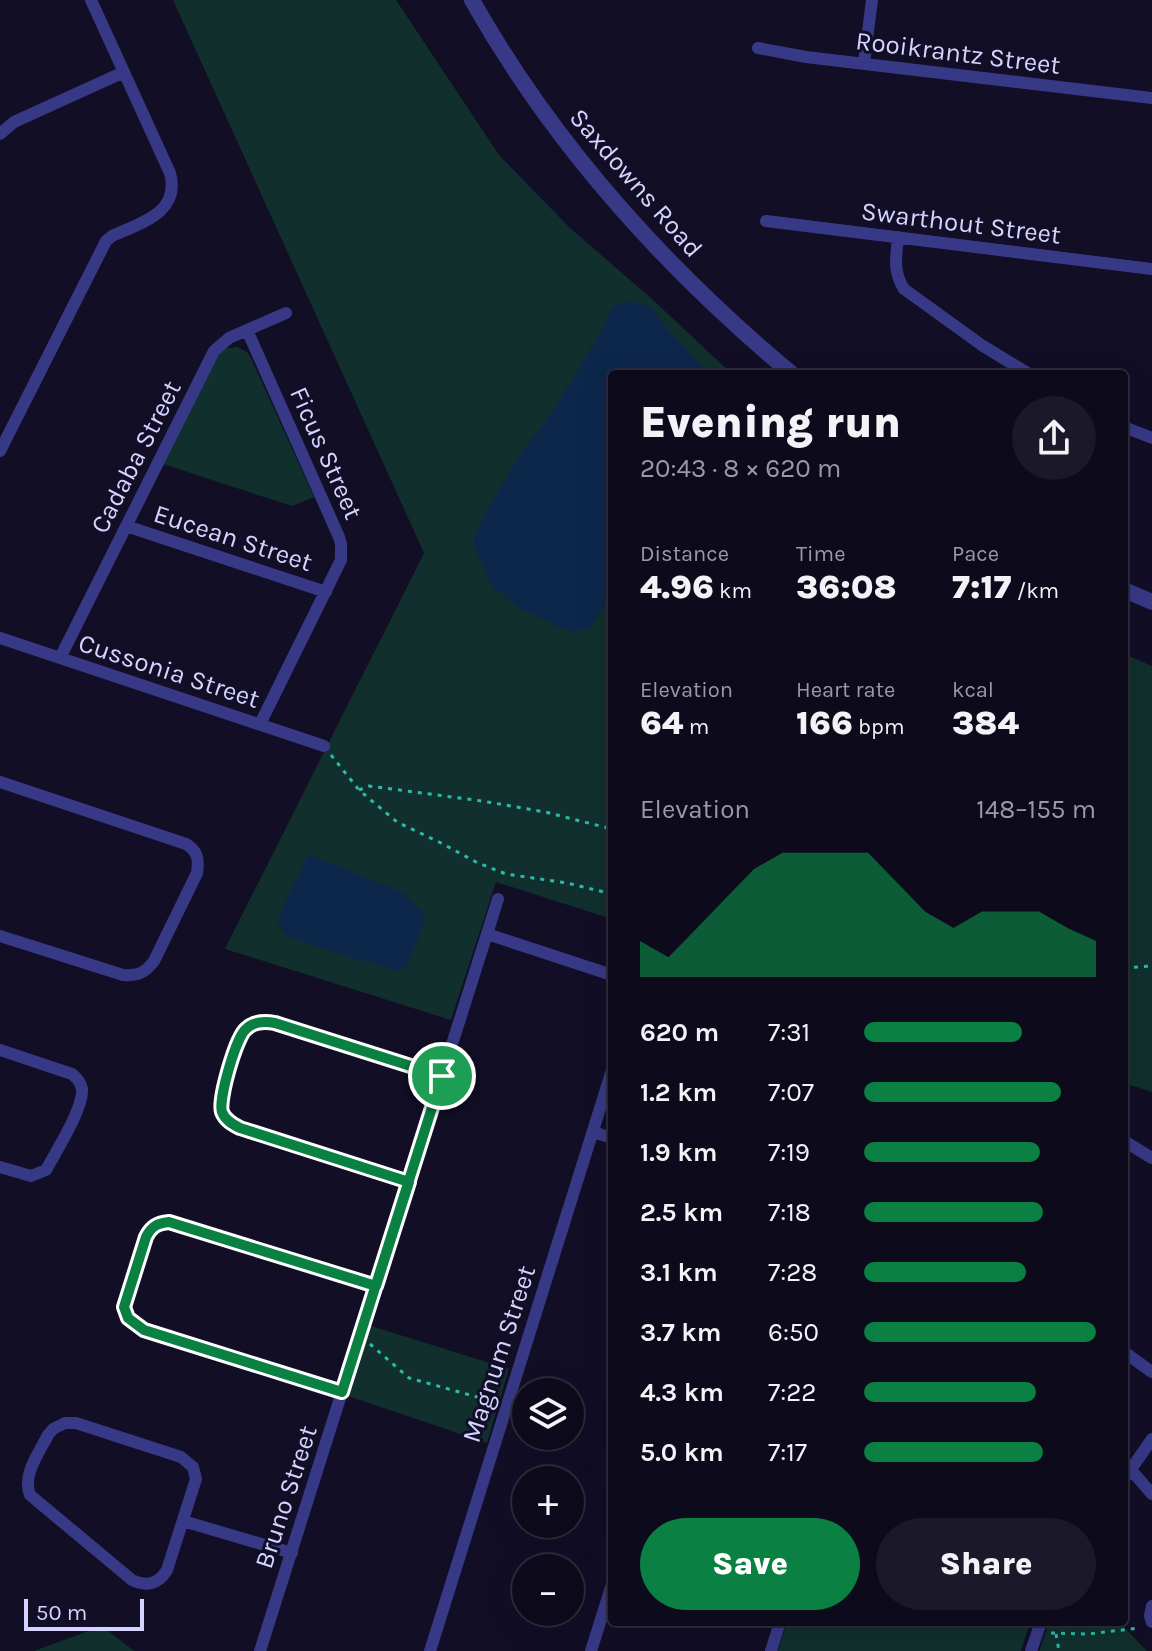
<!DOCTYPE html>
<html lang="en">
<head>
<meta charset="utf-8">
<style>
  :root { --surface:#0d0a1c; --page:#1b1829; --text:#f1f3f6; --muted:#9a9aa3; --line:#2d2b3b; --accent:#0b8043 }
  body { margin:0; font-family:Karla,sans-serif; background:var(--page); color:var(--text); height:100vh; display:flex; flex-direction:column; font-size:30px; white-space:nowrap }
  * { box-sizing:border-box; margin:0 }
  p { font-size:26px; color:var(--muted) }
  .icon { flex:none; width:44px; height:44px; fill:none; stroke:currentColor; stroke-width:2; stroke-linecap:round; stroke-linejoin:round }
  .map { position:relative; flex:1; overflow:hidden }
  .details { position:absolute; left:608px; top:370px; width:520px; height:1256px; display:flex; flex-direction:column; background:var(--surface); border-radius:8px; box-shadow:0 8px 32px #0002,0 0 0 2px var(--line) }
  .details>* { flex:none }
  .controls { position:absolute; left:512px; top:1378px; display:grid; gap:16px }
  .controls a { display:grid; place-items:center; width:72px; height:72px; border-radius:50%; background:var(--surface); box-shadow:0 8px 32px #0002,0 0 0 2px var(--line); font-size:40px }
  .scale { position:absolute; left:24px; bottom:20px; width:120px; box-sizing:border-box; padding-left:8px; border:4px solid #d5d3ff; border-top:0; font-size:22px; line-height:28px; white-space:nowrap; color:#d5d3ff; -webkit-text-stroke:6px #110e26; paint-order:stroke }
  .pin { position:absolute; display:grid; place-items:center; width:68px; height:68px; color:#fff; margin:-34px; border:4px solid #fff; border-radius:50%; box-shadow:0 2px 8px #0007 }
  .round { display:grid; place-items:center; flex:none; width:84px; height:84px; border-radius:42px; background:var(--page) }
  .summary { display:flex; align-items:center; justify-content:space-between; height:136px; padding:0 32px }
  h1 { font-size:44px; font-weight:800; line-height:60px }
  .metrics { display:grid; grid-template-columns:repeat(3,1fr); gap:12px; height:136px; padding:8px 32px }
  .metrics div { display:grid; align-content:center }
  .metrics b { font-size:34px; font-weight:800 }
  .metrics small { font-size:22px; font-weight:400 }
  .metrics p { font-size:22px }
  .chart { height:224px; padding:16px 32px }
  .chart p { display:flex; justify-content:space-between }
  .chart svg { width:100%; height:144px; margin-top:8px; fill:var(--accent); opacity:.7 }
  .button { display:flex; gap:16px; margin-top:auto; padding:16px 32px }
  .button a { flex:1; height:92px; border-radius:48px; background:var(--accent); color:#fff; font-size:32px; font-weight:800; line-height:92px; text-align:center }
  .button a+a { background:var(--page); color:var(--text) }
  ul { padding:0 32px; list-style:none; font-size:26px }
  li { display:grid; grid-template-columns:128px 96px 1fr; align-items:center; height:60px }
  li i { height:20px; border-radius:10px; background:var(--accent) }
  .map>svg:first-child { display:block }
</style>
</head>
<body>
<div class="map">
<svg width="1152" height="1651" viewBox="0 0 1152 1651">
  <rect width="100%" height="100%" fill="#110e26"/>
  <!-- green -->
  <path fill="#11302d" d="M 173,0 L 396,0 L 499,155 L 570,228 L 652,299 L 732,374 L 612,374 L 612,919 L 496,882 L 451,1020 L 225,949 L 424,553 Z
    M 237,347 L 247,352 L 250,356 L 314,497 L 292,506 L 163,464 L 219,353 L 227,348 Z
    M 1124,654 L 1152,666 L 1152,1092 L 1124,1083 Z
    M 371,1326 L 509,1369 L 487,1443 L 348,1396 Z
    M 787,1622 L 1030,1622 L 1021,1651 L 778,1651 Z
    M 1049,1622 L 1119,1622 L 1147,1651 L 1039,1651 Z
    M 102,1626 L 134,1651 L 34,1651 Z"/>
  <!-- water -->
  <path fill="#0d274b" d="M 629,301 L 650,307 L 669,331 L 710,374 L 612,374 L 612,595 L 589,629 L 570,632 L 516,606 L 491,584 L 473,545 L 477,528 L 522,451 L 551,414 L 582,363 L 600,333 L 612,307 Z
    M 310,855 L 399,891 L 423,911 L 425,920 L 408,964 L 398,971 L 327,950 L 284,934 L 277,921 L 306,859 Z"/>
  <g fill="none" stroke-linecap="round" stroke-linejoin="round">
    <!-- path -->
    <path stroke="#2cbaaa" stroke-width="3" stroke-dasharray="4 6" stroke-linecap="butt" d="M 331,755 L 359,790 L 397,822 L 441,843 L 476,862 L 506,874 L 567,883 L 612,894
      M 359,790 L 369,786 L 482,801 L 545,812 L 612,829
      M 1124,968 L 1152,966
      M 370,1344 L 409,1378 L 495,1402
      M 1051,1633 L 1088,1634 L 1139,1628
      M 1056,1634 L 1059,1651"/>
    <!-- minor -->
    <path stroke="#383986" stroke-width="12" d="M 758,48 L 806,57 L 1152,98
      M 864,63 L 872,0
      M 0,134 L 14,122 L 124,72
      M 766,221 L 1152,269
      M 898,237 C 896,257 893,272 904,289 L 983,346 L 1029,374
      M 247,330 L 339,537 L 341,544 L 341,560 L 260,724
      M 1124,427 L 1152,438
      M 0,451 L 106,241 L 112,236 C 140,223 181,213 170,173 L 91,0
      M 126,526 L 326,592
      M 0,638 L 324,746
      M 60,658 L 214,351 L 229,338 L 286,313
      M 0,782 L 186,844 C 198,851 199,860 197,873 L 154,961 C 145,973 138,976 123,975 L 0,936
      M 487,934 L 612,975
      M 0,1050 L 72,1074 C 77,1078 81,1082 82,1089 C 84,1108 55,1153 46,1170 L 31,1176 L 0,1167
      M 593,1132 L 612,1138
      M 1124,1141 L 1152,1158
      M 409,1182 L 240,1128 C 232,1124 225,1120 222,1112 C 218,1100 236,1037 246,1029 C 250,1025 257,1023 263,1021 L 442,1076
      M 1124,1352 L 1152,1372
      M 342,1392 L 144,1330 C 134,1325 125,1319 124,1307 L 146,1237 C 152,1227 157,1223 169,1222 L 376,1286
      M 65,1423 L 76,1423 L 181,1457 L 193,1467 L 196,1479 L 167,1570 C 159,1584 146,1587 132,1580 L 30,1495 C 22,1475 39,1453 48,1435 L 53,1429 Z
      M 1131,1470 L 1152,1494
      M 1124,1479 L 1152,1439
      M 183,1521 L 292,1553
      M 1152,1606 L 1150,1616 L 1152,1622
      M 260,1651 L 498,899
      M 430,1651 L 612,1070
      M 591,1651 L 612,1584
      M 771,1651 L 780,1622
      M 1031,1651 L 1041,1622"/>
    <!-- tertiary -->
    <path stroke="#383986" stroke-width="16" d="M 472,0 C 553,144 665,268 792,374
      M 1124,590 L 1152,602"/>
  </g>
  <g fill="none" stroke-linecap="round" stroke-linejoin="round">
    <defs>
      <path id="route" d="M 442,1076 L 275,1023 C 264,1021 254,1021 246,1029 C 236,1037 218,1100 222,1112 C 225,1120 232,1124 240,1128 L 409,1182 L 376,1286 L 169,1222 C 157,1223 151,1227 146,1237 L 124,1307 L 128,1318 L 144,1330 L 342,1392 L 442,1076"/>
    </defs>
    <!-- route casing -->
    <use href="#route" stroke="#fff" stroke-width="16"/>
    <!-- route -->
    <use href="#route" stroke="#0b8043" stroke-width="10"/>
  </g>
  <g text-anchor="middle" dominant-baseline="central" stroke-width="6" stroke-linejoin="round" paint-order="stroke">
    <!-- street labels -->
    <g font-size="26" fill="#d5d3ff" stroke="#110e26">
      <text transform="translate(958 53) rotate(7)">Rooikrantz Street</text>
      <text transform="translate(636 183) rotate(49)">Saxdowns Road</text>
      <text transform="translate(961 223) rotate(7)">Swarthout Street</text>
      <text transform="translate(326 453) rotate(66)">Ficus Street</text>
      <text transform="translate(136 457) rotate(-63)">Cadaba Street</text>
      <text transform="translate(233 538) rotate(18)">Eucean Street</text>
      <text transform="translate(169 671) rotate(18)">Cussonia Street</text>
      <text transform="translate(499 1354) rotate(-72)">Magnum Street</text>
      <text transform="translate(286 1497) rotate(-72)">Bruno Street</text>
    </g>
  </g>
</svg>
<div class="controls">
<a><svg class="icon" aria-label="layers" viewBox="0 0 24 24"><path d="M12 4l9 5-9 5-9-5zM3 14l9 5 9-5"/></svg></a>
<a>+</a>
<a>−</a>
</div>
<div class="scale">50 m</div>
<div class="pin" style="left:442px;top:1076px;background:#1e9e55"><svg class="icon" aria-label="arrive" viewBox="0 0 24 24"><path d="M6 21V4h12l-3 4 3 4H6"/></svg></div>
<section class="details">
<div class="summary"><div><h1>Evening run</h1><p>20:43 · 8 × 620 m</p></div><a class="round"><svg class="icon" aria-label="share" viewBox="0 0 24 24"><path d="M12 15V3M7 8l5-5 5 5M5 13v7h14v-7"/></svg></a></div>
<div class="metrics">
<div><p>Distance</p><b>4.96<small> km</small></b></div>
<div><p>Time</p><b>36:08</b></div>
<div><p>Pace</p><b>7:17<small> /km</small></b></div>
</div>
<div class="metrics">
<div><p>Elevation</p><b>64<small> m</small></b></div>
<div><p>Heart rate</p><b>166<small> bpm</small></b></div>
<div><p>kcal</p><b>384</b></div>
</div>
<div class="chart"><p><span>Elevation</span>148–155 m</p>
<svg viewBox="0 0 160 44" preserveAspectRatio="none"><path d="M0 44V33L10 38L20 29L30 20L40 11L50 6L60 6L70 6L80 6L90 15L100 24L110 29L120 24L130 24L140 24L150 29L160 33V44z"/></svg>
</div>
<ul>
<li><b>620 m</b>7:31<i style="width:68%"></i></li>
<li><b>1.2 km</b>7:07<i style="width:85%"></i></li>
<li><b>1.9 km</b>7:19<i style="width:76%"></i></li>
<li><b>2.5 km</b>7:18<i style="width:77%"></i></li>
<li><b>3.1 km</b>7:28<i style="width:70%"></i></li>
<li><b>3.7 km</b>6:50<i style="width:100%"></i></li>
<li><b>4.3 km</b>7:22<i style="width:74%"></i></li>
<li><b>5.0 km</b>7:17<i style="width:77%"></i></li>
</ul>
<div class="button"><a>Save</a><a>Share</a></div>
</section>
</div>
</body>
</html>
